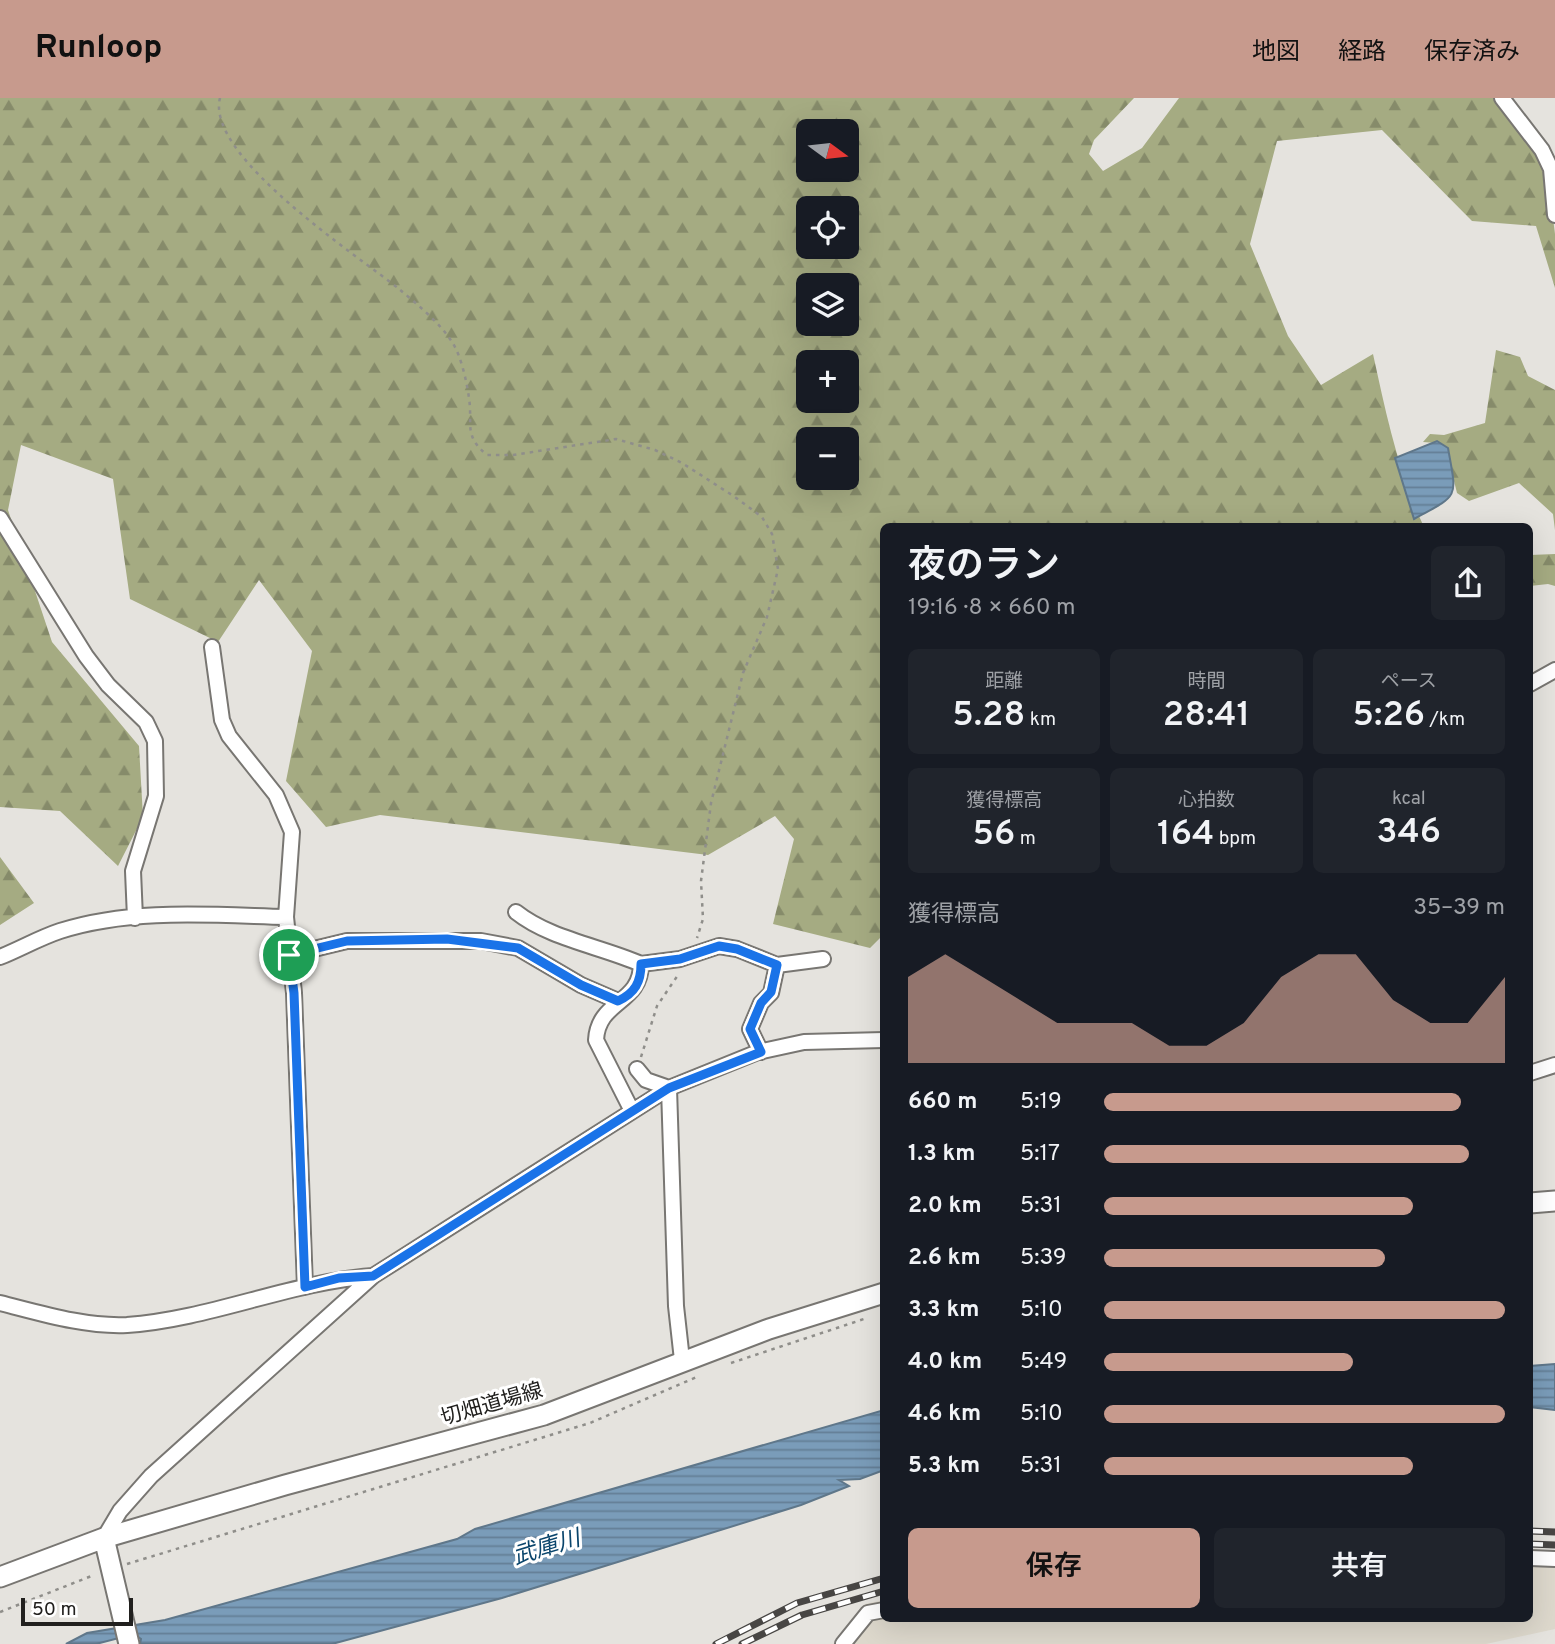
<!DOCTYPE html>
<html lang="ja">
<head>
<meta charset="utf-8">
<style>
  :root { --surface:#171b24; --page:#20242c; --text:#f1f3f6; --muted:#9ea1a6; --accent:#c79a8d }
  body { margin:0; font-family:Overpass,"Noto Sans JP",sans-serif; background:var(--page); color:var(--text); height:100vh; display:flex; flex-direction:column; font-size:26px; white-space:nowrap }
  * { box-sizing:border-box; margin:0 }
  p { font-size:23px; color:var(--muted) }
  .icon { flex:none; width:38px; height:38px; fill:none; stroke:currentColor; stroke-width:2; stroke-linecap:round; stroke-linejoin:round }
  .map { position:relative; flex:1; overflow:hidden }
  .drawer { position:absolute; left:880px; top:425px; width:653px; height:1099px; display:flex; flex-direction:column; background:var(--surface); border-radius:10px; box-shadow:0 7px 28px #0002 }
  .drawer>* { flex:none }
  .needle { width:46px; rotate:105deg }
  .fabs { position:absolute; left:796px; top:21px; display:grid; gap:14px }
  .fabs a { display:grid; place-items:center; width:63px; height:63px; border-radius:10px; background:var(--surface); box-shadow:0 7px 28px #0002; font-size:35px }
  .scale { position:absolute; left:21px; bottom:18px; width:112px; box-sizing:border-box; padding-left:7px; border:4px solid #21201e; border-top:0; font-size:19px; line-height:24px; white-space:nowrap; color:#21201e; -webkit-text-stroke:5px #fff; paint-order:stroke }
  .pin { position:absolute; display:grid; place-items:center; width:60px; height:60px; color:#fff; margin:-30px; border:4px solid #fff; border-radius:50%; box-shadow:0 2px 7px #0007 }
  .round { display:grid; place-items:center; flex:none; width:74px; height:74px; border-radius:10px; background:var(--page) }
  .summary { display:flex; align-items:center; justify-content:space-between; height:119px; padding:0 28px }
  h1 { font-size:38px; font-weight:600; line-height:52px }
  .metrics { display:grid; grid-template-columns:repeat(3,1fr); gap:10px; height:119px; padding:7px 28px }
  .metrics div { display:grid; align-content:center; border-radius:10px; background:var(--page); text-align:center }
  .metrics b { font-size:35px; font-weight:600 }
  .metrics small { font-size:19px; font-weight:400 }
  .metrics p { font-size:19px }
  .chart { height:196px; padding:14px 28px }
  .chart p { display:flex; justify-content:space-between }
  .chart svg { width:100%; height:126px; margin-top:7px; fill:var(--accent); opacity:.7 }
  .primary-button { display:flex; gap:14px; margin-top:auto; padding:14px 28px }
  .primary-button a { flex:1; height:80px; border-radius:10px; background:var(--accent); color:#111; font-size:28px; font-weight:600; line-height:80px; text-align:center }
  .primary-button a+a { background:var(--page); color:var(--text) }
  ul { padding:0 28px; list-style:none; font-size:23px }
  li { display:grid; grid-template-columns:112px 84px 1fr; align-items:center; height:52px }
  li i { height:18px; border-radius:9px; background:var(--accent) }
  header { display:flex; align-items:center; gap:42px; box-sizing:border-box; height:98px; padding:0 35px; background:var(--accent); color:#111 }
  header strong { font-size:33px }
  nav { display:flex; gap:38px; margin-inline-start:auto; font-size:24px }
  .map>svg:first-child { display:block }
</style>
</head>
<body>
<header>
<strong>Runloop</strong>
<nav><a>地図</a><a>経路</a><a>保存済み</a></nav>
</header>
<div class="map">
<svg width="1555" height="1546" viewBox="0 0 1555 1546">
  <defs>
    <pattern id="forest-firs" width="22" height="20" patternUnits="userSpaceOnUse" patternTransform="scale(1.75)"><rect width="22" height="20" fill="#a5ab82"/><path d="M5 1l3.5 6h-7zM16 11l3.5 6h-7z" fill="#868b6a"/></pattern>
    <pattern id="water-rules" width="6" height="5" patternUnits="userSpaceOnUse" patternTransform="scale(1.75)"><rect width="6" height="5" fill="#7a9cb9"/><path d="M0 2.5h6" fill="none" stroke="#647f96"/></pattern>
  </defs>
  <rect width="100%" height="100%" fill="#e5e3de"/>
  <!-- built -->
  <path fill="#ddd8cc" d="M 1530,1456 L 1555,1457 L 1555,1531 L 1486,1546 L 833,1546 L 847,1534 L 865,1506 L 884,1502 L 884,1521 L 1530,1521 Z"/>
  <!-- forest -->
  <path fill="url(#forest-firs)" fill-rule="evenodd" d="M 0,0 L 1134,0 L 1094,42 L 1089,56 L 1103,73 L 1142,50 L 1179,0 L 1494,0 L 1547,73 L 1555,136 L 1555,190 L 1536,128 L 1472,123 L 1382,32 L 1277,43 L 1250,146 L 1288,238 L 1321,287 L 1373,256 C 1386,315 1398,374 1424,429 L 884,429 L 884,836 L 870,850 L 773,826 L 794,741 L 775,718 L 708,757 L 380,717 L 326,729 L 286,683 L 312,553 L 259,482 L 218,544 L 130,501 L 113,381 L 21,347 L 8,412 L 52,544 L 139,648 L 143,719 L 118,768 L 60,713 L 0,709 ZM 808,33 L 847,33 L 847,72 L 808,72 ZM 808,110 L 847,110 L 847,149 L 808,149 ZM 808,187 L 847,187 L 847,226 L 808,226 ZM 808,264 L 847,264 L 847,303 L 808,303 ZM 808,341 L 847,341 L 847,380 L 808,380 Z
    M 1496,252 L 1520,259 L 1528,278 L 1555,292 L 1555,432 L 1553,416 L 1519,385 L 1469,403 L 1457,395 L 1446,351 L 1436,345 L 1423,344 L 1430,336 L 1444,337 L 1485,325 Z
    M 1555,456 L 1555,488 L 1548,486 L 1530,488 L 1530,457 Z
    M 0,759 L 34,805 L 0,827 Z"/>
  <!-- water -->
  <path fill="url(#water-rules)" stroke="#5f778a" stroke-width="2" d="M 1437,343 L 1448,350 C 1457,401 1460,396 1414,421 L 1395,360 Z
    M 1555,1266 L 1555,1312 L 1530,1309 L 1530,1268 Z
    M 884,1312 L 884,1372 L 860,1381 L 839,1382 L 849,1388 L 801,1407 L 502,1500 L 332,1546 L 140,1546 L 141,1541 L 134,1536 L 96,1546 L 66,1546 L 87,1535 L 165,1522 L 457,1441 L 475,1431 Z"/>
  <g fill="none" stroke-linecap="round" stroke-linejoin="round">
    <defs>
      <path id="minor" d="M 1502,0 L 1542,52 L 1551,71 L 1555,117
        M 0,420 L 86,558 L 108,587 L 146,624 L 155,643 L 156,698 L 133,773 L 135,820
        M 212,549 L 222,622 L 229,638 L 276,697 L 292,734 L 286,819 L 294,895 L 305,1189
        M 1530,586 L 1555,572
        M 516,814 C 550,841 600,848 641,866 C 641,906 598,902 596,942 L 632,1013
        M 289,857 L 347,843 L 481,843 L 518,850 L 581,887 L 618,903
        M 0,859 C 20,851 39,840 60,833 C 132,810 211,817 286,819
        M 641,866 L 680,861 L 719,848 L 737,851 L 777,867 L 823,861
        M 761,954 L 750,931 L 761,905 L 771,895 L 777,867
        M 637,971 L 646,982 L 669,990 L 676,1208 L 682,1262
        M 1530,975 L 1555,967
        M 0,1205 C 40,1215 85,1229 127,1227 C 211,1221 290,1184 373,1178
        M 104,1440 L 120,1413 L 151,1378 L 373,1178 L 669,990 L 758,954 L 804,944 L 884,942
        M 1530,1460 L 1555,1461
        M 843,1546 L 868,1515 L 884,1512"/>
      <path id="major" d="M 1530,1105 L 1555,1103
        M 104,1440 L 129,1546
        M 0,1479 L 104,1440 L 285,1387 L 544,1317 L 769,1231 L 884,1195"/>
    </defs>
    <!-- minor casing -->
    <use href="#minor" stroke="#787672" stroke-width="18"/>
    <!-- major casing -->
    <use href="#major" stroke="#787672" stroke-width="23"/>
    <!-- path -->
    <path stroke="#8f8e8a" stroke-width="2.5" stroke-dasharray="3.5 5" stroke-linecap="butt" d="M 220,0 C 205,58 357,157 399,191 C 417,206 440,225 452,244 C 461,257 467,285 469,300 C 473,327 463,337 487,357 L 513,357 L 616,341 L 655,352 L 682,365 L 735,399 L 762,419 L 772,436 L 778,471 L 767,519 L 743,575 L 711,705 L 701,783 L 703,821 L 697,840
      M 641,959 L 657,908 L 678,877
      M 731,1265 L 867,1220
      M 127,1466 L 590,1325 L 699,1278
      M 0,1514 L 94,1477"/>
    <!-- minor -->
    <use href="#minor" stroke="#fff" stroke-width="14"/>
    <!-- major -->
    <use href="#major" stroke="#fff" stroke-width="19"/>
    <defs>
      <path id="rail" d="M 1530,1433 L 1555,1434
        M 1530,1446 L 1555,1447
        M 716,1546 L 797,1505 L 884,1480
        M 742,1546 L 802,1517 L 884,1493"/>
    </defs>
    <!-- rail casing -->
    <use href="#rail" stroke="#484644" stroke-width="7"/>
    <!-- rail -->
    <use href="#rail" stroke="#fff" stroke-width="4.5" stroke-dasharray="13" stroke-linecap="butt"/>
  </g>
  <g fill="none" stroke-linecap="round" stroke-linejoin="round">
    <defs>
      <path id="route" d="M 447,841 L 518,850 L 581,887 L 618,903 C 635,895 641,884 641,866 L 680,861 L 719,848 L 737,851 L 777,867 L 771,894 L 761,905 L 750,931 L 761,954 L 669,990 L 373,1178 L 339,1180 L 305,1189 L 294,895 L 289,857 L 347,843 Z"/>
    </defs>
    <!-- route casing -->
    <use href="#route" stroke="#fff" stroke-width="14"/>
    <!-- route -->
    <use href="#route" stroke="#1a73e8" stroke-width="9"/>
  </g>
  <g text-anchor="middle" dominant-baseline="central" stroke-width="6" stroke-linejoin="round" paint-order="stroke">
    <!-- street labels -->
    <g font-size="21" fill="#21201e" stroke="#fff">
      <text transform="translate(492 1307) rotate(-16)">切畑道場線</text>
    </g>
    <!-- water labels -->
    <g font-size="23" font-style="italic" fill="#0a456c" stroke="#fff">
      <text transform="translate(547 1451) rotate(-17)">武庫川</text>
    </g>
  </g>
</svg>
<div class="fabs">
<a><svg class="needle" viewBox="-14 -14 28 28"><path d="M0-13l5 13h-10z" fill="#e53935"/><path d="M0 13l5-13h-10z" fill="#9ea1a6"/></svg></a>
<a><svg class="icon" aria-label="locate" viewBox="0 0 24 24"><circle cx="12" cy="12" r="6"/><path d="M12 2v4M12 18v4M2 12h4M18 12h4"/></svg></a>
<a><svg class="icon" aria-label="layers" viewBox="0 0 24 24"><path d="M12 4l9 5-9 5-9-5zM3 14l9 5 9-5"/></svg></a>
<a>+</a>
<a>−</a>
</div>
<div class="scale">50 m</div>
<div class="pin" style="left:289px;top:857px;background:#1e9e55"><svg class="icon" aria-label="arrive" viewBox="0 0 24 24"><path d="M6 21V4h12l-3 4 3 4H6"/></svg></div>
<section class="drawer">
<div class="summary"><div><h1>夜のラン</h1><p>19:16 · 8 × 660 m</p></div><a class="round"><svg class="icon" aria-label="share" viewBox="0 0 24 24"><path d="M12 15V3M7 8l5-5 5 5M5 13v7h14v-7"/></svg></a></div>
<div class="metrics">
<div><p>距離</p><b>5.28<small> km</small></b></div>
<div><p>時間</p><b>28:41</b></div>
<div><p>ペース</p><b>5:26<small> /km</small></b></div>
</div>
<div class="metrics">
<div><p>獲得標高</p><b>56<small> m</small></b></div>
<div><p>心拍数</p><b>164<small> bpm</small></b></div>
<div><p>kcal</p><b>346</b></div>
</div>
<div class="chart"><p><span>獲得標高</span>35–39 m</p>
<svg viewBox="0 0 160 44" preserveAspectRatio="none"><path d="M0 44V14L10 6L20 14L30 22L40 30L50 30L60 30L70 38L80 38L90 30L100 14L110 6L120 6L130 22L140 30L150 30L160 14V44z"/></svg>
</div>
<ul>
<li><b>660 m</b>5:19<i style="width:89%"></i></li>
<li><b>1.3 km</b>5:17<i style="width:91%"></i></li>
<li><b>2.0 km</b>5:31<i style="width:77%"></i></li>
<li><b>2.6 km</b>5:39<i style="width:70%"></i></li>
<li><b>3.3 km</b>5:10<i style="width:100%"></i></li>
<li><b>4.0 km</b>5:49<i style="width:62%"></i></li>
<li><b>4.6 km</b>5:10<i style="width:100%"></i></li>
<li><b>5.3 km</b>5:31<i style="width:77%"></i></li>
</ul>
<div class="primary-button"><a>保存</a><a>共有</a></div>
</section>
</div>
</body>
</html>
